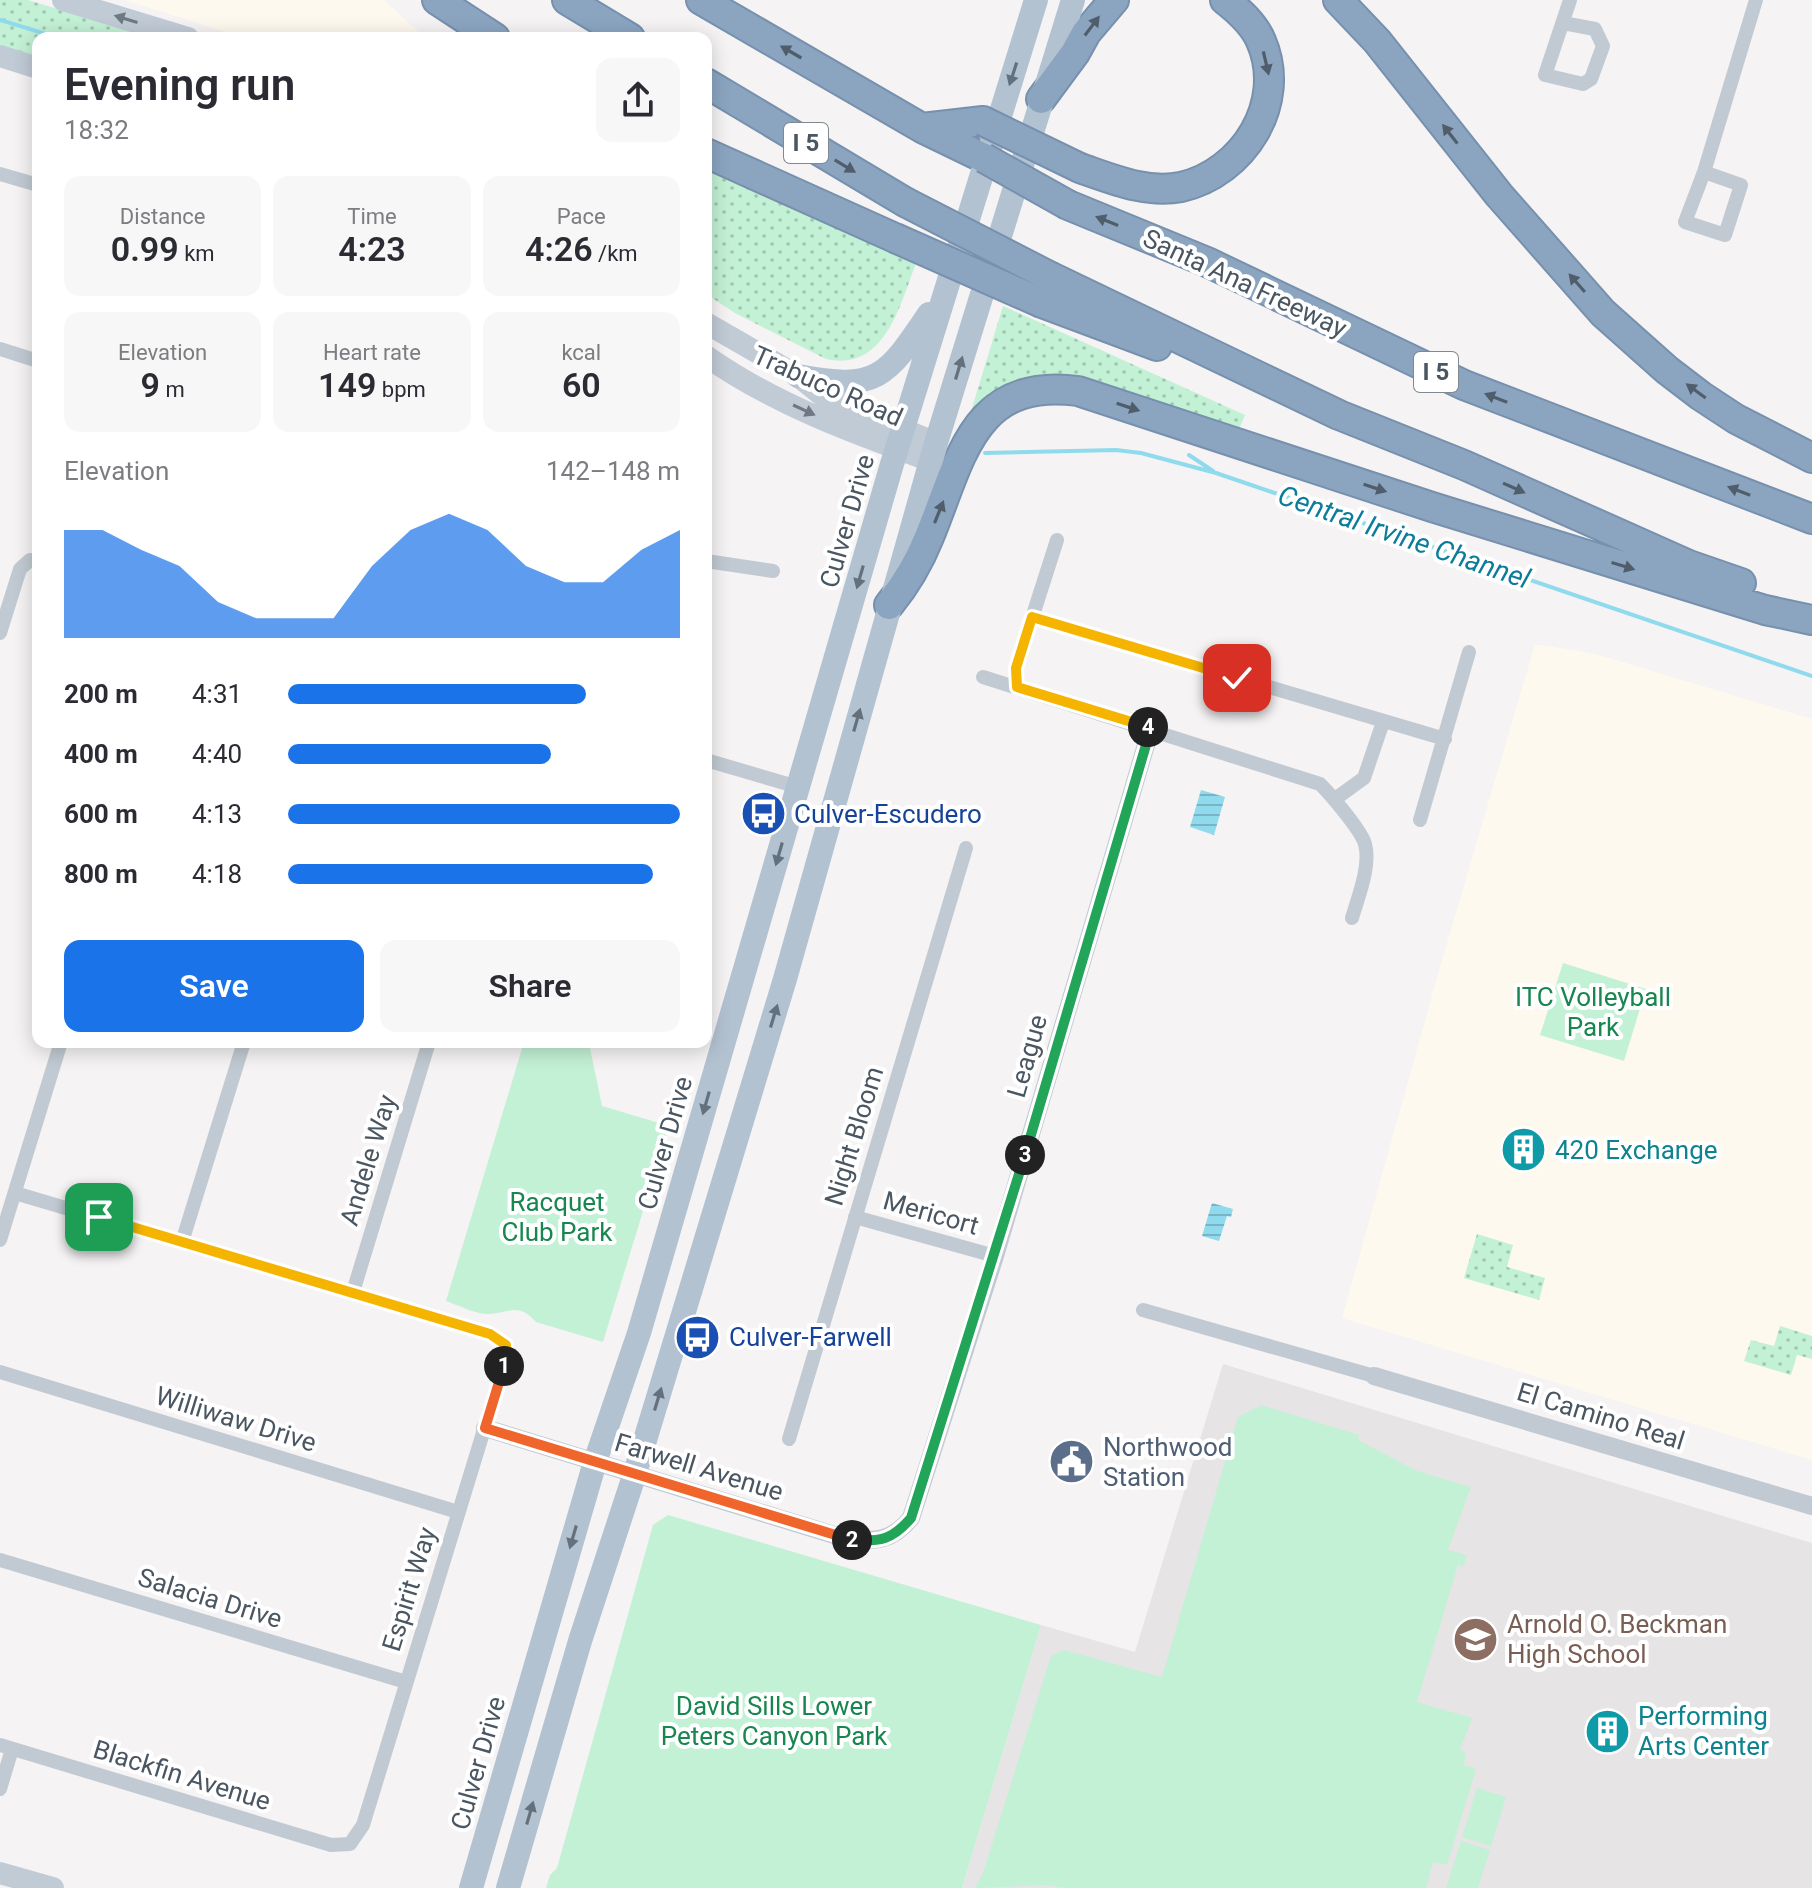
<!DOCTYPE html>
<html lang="en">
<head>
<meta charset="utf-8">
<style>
  :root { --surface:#fff; --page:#f7f7f7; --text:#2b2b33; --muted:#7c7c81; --accent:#1a73e8 }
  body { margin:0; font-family:Roboto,sans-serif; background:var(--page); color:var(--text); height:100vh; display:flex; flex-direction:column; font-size:30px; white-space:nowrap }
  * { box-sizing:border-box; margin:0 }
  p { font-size:26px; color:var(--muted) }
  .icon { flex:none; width:44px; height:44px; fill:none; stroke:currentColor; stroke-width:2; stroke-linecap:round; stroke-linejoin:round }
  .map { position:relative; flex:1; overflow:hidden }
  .drawer { position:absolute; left:32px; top:32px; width:680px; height:1016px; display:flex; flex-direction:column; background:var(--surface); border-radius:16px; box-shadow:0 4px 20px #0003 }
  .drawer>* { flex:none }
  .pin { position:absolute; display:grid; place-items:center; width:68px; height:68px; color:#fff; margin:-34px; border-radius:16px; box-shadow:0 4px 12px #0006 }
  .km { position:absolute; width:40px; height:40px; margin:-20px; border-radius:50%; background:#222; color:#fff; font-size:22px; line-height:40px; text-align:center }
  .round { display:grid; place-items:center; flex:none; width:84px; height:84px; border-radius:16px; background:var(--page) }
  .overview { display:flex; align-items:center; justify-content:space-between; height:136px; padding:0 32px }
  h1 { font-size:44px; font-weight:600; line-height:60px }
  .figures { display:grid; grid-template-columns:repeat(3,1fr); gap:12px; height:136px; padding:8px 32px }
  .figures div { display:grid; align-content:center; border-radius:16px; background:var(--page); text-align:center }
  .figures b { font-size:34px; font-weight:600 }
  .figures small { font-size:22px; font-weight:400 }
  .figures p { font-size:22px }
  .chart { height:224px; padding:16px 32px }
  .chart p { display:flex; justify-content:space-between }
  .chart svg { width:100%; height:144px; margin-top:8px; fill:var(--accent); opacity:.7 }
  .button { display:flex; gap:16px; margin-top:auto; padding:16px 32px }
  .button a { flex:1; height:92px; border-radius:16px; background:var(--accent); color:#fff; font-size:32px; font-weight:600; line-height:92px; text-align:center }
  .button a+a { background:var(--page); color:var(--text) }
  ul { padding:0 32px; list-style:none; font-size:26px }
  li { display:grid; grid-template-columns:128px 96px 1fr; align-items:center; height:60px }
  li i { height:20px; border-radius:10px; background:var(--accent) }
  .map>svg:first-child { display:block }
</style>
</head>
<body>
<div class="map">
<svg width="1812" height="1888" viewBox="0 0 1812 1888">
  <defs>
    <pattern id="grass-dots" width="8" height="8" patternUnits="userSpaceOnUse" patternTransform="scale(2)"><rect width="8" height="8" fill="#c3f1d5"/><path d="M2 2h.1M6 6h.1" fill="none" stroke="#a0c6b0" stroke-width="1.8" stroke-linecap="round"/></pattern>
    <pattern id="water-rules" width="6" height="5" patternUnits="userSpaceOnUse" patternTransform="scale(2)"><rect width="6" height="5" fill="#90daee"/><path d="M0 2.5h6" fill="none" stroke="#78b4c4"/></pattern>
  </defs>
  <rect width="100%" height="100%" fill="#f5f3f3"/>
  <!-- commercial -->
  <path fill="#fdf9ef" d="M 125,0 L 384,0 L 425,38 L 244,38 Z
    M 1535,644 L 1596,654 L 1812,719 L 1812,1460 L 1342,1318 L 1440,967 Z"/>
  <!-- education -->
  <path fill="#e6e4e5" d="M 1223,1364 L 1812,1543 L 1812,1888 L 962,1888 L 1041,1625 L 1135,1652 Z"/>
  <!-- grass -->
  <path fill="url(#grass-dots)" d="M 0,0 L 28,0 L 153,38 L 38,38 L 38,58 L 0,46 Z
    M 706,167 L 916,263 C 900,305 885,372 826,359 L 735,313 L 706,294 Z
    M 1003,306 L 1245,415 L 1237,434 L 1092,386 L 969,418 Z
    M 1477,1234 L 1513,1245 L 1507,1267 L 1545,1278 L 1539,1300 L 1464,1278 Z
    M 1780,1326 L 1812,1336 L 1812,1359 L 1797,1355 L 1791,1375 L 1744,1361 L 1751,1340 L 1774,1346 Z"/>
  <!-- park -->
  <path fill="#c3f1d5" d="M 1563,963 L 1646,989 L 1624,1061 L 1540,1035 Z
    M 524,1042 L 580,1042 L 590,1048 L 602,1106 L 669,1126 L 603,1342 L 536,1322 C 519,1303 510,1312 490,1314 C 477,1315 458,1305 446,1301 Z
    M 1261,1405 L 1359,1435 L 1358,1440 L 1417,1471 L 1471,1487 L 1448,1550 L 1467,1555 L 1463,1567 L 1458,1565 L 1417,1702 L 1472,1718 L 1460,1750 L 1466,1752 L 1464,1765 L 1476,1769 L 1447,1865 L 1433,1862 L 1426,1888 L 1068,1888 L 1046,1885 L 975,1888 L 983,1873 L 1051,1656 L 1064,1650 L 1162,1677 L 1238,1417 Z
    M 668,1515 L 1041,1625 L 962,1888 L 546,1888 L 550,1875 L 557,1868 L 653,1525 Z
    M 1477,1788 L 1506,1797 L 1491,1846 L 1462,1837 Z
    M 1461,1841 L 1490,1850 L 1478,1888 L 1446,1888 Z"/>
  <!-- water -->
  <path fill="url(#water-rules)" d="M 1201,790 L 1225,797 L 1214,835 L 1190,827 Z
    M 1212,1203 L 1233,1209 L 1231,1217 L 1227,1216 L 1219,1241 L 1202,1236 Z"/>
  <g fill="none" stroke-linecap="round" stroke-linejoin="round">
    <!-- stream -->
    <path stroke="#90daee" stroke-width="4" d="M 0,20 L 59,38
      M 985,453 L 1116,450 L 1141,453 L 1216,473 L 1812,676
      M 1189,455 L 1213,471"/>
    <defs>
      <path id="motorway" d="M 437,0 L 495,38
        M 567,0 L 630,38
        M 701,0 L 922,128 L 984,158
        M 1338,0 L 1377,41 L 1499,195 L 1603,313 L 1667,370 L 1701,396 L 1736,419 L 1812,458
        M 706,83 L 905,202
        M 1041,99 L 1075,53 L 1086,33 L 1114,0
        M 922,128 L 983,121
        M 706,153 L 895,238
        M 1080,168 C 1112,179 1147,194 1181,187 C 1243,173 1288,103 1261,41 C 1254,24 1239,11 1225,0
        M 1068,205 L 1207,262 L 1464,385 L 1812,519
        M 1051,277 L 1339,415 L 1464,465 L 1689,565 L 1741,583
        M 1042,303 L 1157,346
        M 889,605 C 906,584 919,562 929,537 C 961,460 972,377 1078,391 L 1432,507 L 1765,610 L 1812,620"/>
    </defs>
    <!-- motorway casing -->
    <use href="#motorway" stroke="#7690ad" stroke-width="32"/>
    <!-- minor -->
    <path stroke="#c1cad2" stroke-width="14" d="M 1563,23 L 1595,29 L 1603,46 L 1591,79 L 1583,84 L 1545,75 L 1570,0
      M 1704,172 L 1741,185 L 1725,235 L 1685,222 L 1704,172 L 1756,0
      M 0,174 L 38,185
      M 0,349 L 38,361
      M 706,561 L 773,571
      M 1032,617 L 1445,739
      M 0,633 L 20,569 L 30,560 L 38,560
      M 983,677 L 1320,784 C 1331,795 1361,830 1365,844 C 1371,866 1358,897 1352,918
      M 1017,687 L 1016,668 L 1057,540
      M 706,760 L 798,787
      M 1335,799 L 1364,778 L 1383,722
      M 1420,820 L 1469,652
      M 855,1217 L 995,1256
      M 0,1240 L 61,1042
      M 182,1242 L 244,1042
      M 353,1292 L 429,1042
      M 1143,1310 L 1374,1376
      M 0,1372 L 458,1512
      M 789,1439 L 966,848
      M 0,1560 L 406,1682
      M 0,1745 L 331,1845 L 350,1844 L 363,1825 L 505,1361 L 506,1345 L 490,1334 L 15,1193
      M 0,1789 L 12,1749"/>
    <!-- tertiary -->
    <path stroke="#c1cad2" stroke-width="18" d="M 1374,1376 L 1812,1506
      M 485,1428 L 847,1539 C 877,1541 891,1542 911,1518 L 995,1256 L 1151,728"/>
    <!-- secondary -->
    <path stroke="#c1cbd6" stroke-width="22" d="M 63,0 L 188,38
      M 0,56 L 38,68
      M 706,323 L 798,376 L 824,397 L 936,443
      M 706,356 C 774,404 853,433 931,461
      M 0,1873 L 53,1888"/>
    <!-- primary -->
    <path stroke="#b3c2d1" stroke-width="24" d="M 798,376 C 877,391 886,378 929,314
      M 471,1888 L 595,1462 L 639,1333 L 892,464 L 1036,0
      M 508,1888 L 580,1641 L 635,1473 L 785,979 L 936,443 L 1073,0"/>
    <!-- motorway -->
    <use href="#motorway" stroke="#8ba5c1" stroke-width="28"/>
    <defs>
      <path id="motorway-bridge" d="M 983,121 L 1080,168
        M 984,158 L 1068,205
        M 905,202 L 1051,277
        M 895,238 L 1042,303"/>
    </defs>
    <!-- motorway-bridge casing -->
    <use href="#motorway-bridge" stroke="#7690ad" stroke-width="32" stroke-linecap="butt"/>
    <!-- motorway-bridge -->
    <use href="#motorway-bridge" stroke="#8ba5c1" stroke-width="28"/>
  </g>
  <!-- one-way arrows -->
  <defs><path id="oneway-solid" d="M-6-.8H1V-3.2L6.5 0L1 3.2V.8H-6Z" transform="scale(2)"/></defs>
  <g fill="#6e7984">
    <use href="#oneway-solid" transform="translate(126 19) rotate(-163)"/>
    <use href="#oneway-solid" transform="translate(804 410) rotate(25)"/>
  </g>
  <g fill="#505e6b">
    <use href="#oneway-solid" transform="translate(1092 26) rotate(-53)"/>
    <use href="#oneway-solid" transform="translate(791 52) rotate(-150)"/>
    <use href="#oneway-solid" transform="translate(1266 63) rotate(77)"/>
    <use href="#oneway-solid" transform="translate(1450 134) rotate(-128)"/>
    <use href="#oneway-solid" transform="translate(845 166) rotate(31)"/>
    <use href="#oneway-solid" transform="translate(1107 221) rotate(-158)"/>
    <use href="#oneway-solid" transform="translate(1577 283) rotate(-131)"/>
    <use href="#oneway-solid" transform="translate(1696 391) rotate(-144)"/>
    <use href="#oneway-solid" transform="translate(1496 398) rotate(-159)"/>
    <use href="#oneway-solid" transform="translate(1128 407) rotate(18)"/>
    <use href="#oneway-solid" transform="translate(1375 488) rotate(18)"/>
    <use href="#oneway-solid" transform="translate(1514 488) rotate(24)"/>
    <use href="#oneway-solid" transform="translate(1739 491) rotate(-159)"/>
    <use href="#oneway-solid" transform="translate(939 512) rotate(-68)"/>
    <use href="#oneway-solid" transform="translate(1623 566) rotate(17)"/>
  </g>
  <g fill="#64717d">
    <use href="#oneway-solid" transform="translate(1013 74) rotate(108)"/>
    <use href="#oneway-solid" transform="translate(959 368) rotate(-73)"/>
    <use href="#oneway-solid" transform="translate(860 577) rotate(106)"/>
    <use href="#oneway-solid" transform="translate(857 720) rotate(-74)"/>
    <use href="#oneway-solid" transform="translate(779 854) rotate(106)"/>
    <use href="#oneway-solid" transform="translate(774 1016) rotate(-73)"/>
    <use href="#oneway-solid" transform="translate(706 1103) rotate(106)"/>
    <use href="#oneway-solid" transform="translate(658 1399) rotate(-73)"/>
    <use href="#oneway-solid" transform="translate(573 1537) rotate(106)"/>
    <use href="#oneway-solid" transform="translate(530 1813) rotate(-74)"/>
  </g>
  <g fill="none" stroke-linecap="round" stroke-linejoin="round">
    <defs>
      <path id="split-1" d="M 99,1217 L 490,1334 L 506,1345 L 504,1366"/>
      <path id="split-2" d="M 504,1366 L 485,1428 L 852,1540"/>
      <path id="split-3" d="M 852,1540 C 880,1542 892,1540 911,1518 L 1025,1155"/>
      <path id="split-4" d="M 1025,1155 L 1151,728 L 1148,727"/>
      <path id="split-5" d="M 1148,727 L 1017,687 L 1016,668 L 1032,617 L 1237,678"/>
    </defs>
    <!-- split-1 casing -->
    <use href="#split-1" stroke="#fff" stroke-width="16"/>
    <!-- split-2 casing -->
    <use href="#split-2" stroke="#fff" stroke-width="16"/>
    <!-- split-3 casing -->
    <use href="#split-3" stroke="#fff" stroke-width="16"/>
    <!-- split-4 casing -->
    <use href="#split-4" stroke="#fff" stroke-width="16"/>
    <!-- split-5 casing -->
    <use href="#split-5" stroke="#fff" stroke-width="16"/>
    <!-- split-1 -->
    <use href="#split-1" stroke="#f5b400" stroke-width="10"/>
    <!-- split-2 -->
    <use href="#split-2" stroke="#f0652b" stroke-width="10"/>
    <!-- split-3 -->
    <use href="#split-3" stroke="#22a559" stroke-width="10"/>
    <!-- split-4 -->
    <use href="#split-4" stroke="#22a559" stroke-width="10"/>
    <!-- split-5 -->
    <use href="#split-5" stroke="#f5b400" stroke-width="10"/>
  </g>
  <!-- icons -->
  <defs>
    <symbol id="bus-disc" viewBox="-11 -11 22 22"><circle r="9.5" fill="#1a4fb4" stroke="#fff"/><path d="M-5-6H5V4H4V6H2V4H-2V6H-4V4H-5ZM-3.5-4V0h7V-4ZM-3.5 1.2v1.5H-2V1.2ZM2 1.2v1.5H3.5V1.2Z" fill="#fff"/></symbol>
    <symbol id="building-disc" viewBox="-11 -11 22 22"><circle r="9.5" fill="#0f9aa8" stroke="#fff"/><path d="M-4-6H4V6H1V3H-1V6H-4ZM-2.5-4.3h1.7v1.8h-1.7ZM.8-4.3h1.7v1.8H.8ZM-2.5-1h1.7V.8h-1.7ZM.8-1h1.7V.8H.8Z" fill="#fff"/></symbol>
    <symbol id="civic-disc" viewBox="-11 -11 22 22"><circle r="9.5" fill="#5c6f8a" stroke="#fff"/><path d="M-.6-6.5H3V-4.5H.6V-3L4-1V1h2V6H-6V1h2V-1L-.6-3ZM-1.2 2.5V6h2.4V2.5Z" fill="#fff"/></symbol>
    <symbol id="school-disc" viewBox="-11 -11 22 22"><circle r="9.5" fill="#8d6e63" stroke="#fff"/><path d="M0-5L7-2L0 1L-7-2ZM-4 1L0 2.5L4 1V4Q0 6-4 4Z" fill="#fff"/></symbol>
  </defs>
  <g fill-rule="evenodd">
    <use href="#bus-disc" x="738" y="788" width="51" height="51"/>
    <use href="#building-disc" x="1498" y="1124" width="51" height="51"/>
    <use href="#bus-disc" x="672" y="1312" width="51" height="51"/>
    <use href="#civic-disc" x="1046" y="1436" width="51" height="51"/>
    <use href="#school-disc" x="1450" y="1614" width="51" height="51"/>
    <use href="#building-disc" x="1582" y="1706" width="51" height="51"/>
  </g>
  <g text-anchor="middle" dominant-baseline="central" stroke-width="8" stroke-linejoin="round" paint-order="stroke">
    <!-- shield labels -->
    <g fill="#fff" stroke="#808990" stroke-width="2">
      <rect x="784" y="123" width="44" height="40" rx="6"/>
      <rect x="1414" y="352" width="44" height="40" rx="6"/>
    </g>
    <g font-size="24" font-weight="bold" fill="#4a5661">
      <text x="806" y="143">I 5</text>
      <text x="1436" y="372">I 5</text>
    </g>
    <!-- street labels -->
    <g font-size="26" fill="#4a5661" stroke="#fff">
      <text transform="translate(1245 283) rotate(25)">Santa Ana Freeway</text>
      <text transform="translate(828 386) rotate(24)">Trabuco Road</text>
      <text transform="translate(847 521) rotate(-74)">Culver Drive</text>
      <text transform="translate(1027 1056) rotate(-74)">League</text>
      <text transform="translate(854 1136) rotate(-73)">Night Bloom</text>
      <text transform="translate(665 1143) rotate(-74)">Culver Drive</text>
      <text transform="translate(368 1160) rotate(-73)">Andele Way</text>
      <text transform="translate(931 1213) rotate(16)">Mericort</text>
      <text transform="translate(1601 1416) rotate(17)">El Camino Real</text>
      <text transform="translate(236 1419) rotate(17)">Williwaw Drive</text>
      <text transform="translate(699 1467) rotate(17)">Farwell Avenue</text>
      <text transform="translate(409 1589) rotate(-73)">Espirit Way</text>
      <text transform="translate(210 1598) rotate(17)">Salacia Drive</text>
      <text transform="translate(478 1763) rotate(-74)">Culver Drive</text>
      <text transform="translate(182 1775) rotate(17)">Blackfin Avenue</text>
    </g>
    <!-- transit labels -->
    <g font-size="26" fill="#164399" stroke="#fff" text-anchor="start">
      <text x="794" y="814">Culver-Escudero</text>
      <text x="729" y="1337">Culver-Farwell</text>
    </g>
    <!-- park labels -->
    <g font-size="26" fill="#17864f" stroke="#fff">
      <text x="1593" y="997">ITC Volleyball<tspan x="1593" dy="30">Park</tspan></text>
      <text x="557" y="1202">Racquet<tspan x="557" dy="30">Club Park</tspan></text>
      <text x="774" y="1706">David Sills Lower<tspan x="774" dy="30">Peters Canyon Park</tspan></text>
    </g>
    <!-- culture labels -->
    <g font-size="26" fill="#0d838f" stroke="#fff" text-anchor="start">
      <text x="1555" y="1150">420 Exchange</text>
      <text x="1638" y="1716">Performing<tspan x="1638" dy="30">Arts Center</tspan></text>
    </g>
    <!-- service labels -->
    <g font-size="26" fill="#4e5e75" stroke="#fff" text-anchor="start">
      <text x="1103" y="1447">Northwood<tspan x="1103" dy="30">Station</tspan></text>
    </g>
    <!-- education labels -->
    <g font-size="26" fill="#785e54" stroke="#fff" text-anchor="start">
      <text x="1507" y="1624">Arnold O. Beckman<tspan x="1507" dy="30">High School</tspan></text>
    </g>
    <!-- water labels -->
    <g font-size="28" font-style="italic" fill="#0c7c9b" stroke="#fff">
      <text transform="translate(1404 537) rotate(19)">Central Irvine Channel</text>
    </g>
  </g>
</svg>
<div class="pin" style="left:99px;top:1217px;background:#1e9e55"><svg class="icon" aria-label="arrive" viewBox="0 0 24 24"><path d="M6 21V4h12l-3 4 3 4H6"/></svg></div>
<div class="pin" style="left:1237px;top:678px;background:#d93025"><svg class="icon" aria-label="check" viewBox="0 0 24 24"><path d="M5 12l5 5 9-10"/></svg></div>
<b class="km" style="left:504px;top:1366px">1</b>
<b class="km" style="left:852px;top:1540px">2</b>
<b class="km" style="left:1025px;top:1155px">3</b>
<b class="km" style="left:1148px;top:727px">4</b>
<section class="drawer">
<div class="overview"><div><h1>Evening run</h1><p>18:32</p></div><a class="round"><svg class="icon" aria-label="share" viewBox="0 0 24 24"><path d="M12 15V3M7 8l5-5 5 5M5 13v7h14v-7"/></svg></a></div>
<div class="figures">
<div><p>Distance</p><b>0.99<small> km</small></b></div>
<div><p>Time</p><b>4:23</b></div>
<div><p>Pace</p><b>4:26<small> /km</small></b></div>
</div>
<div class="figures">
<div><p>Elevation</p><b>9<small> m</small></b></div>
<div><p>Heart rate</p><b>149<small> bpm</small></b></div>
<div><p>kcal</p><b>60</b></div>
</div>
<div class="chart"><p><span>Elevation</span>142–148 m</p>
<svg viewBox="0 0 160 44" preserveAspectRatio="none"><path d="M0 44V11L10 11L20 17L30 22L40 33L50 38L60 38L70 38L80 22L90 11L100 6L110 11L120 22L130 27L140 27L150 17L160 11V44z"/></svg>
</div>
<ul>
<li><b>200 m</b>4:31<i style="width:76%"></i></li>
<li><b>400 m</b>4:40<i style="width:67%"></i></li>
<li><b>600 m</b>4:13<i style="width:100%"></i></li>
<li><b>800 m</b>4:18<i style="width:93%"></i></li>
</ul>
<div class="button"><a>Save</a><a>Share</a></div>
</section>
</div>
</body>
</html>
